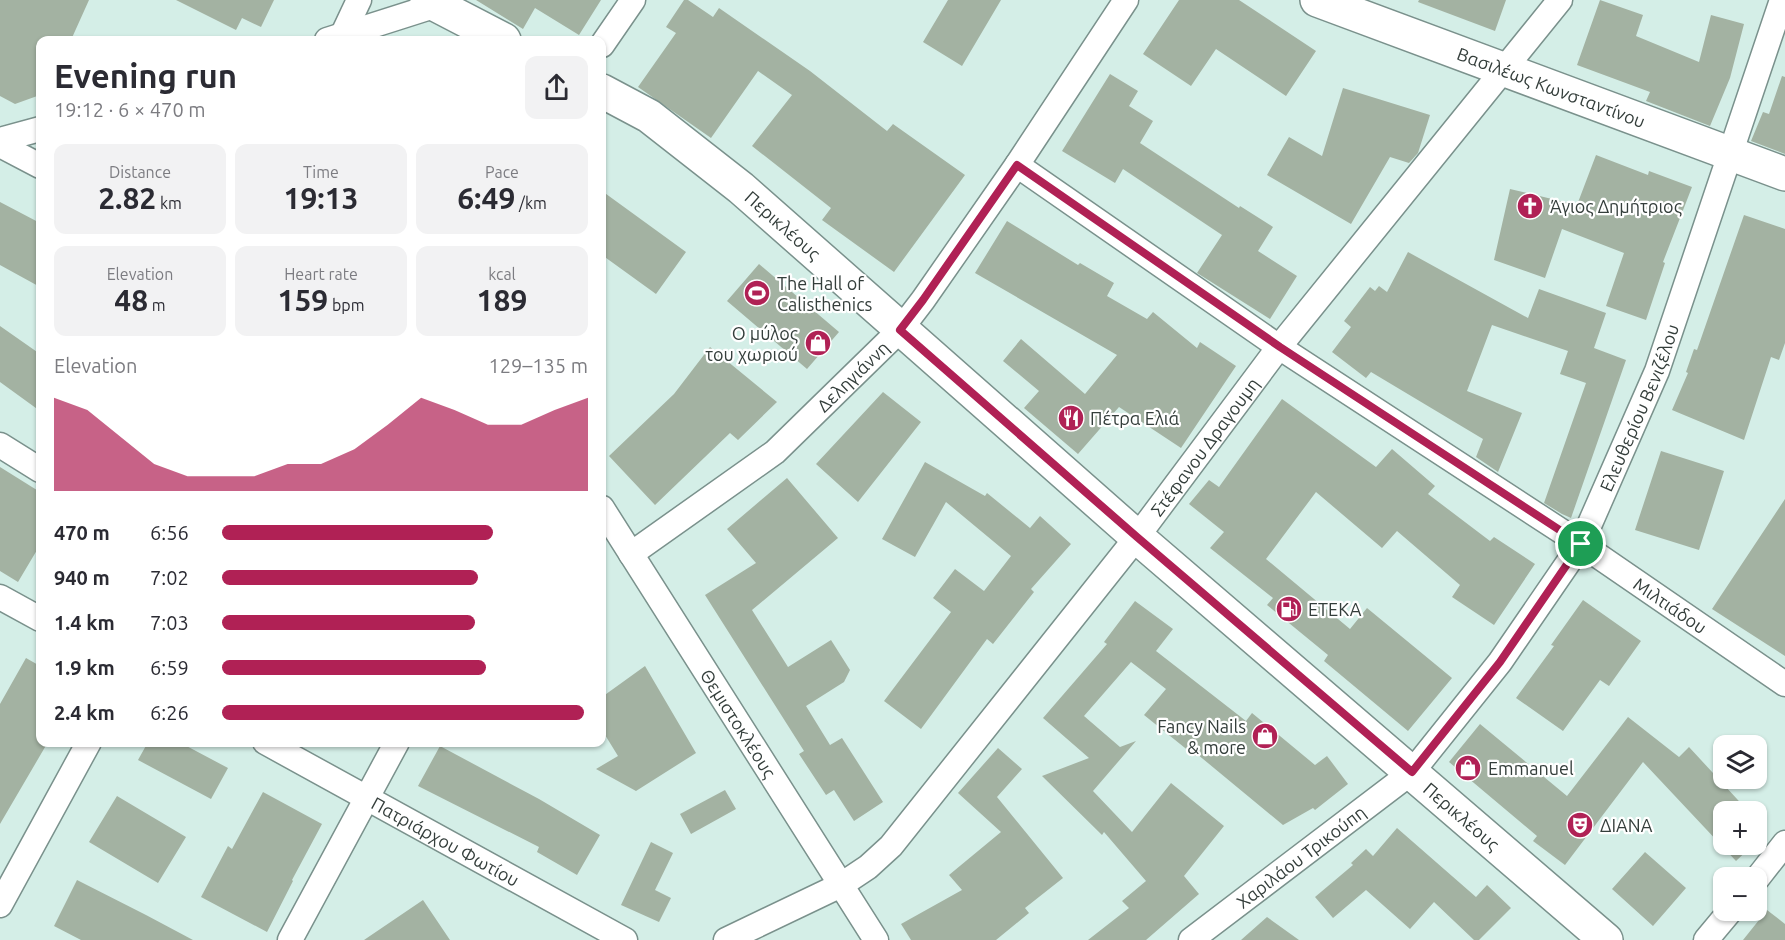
<!DOCTYPE html>
<html lang="en">
<head>
<meta charset="utf-8">
<style>
  :root { --surface:#fff; --page:#f2f2f3; --text:#2b2b33; --muted:#7c7c81; --accent:#b02155 }
  body { margin:0; font-family:Ubuntu,sans-serif; background:var(--page); color:var(--text); height:100vh; display:flex; flex-direction:column; font-size:22px; white-space:nowrap }
  * { box-sizing:border-box; margin:0 }
  p { font-size:20px; color:var(--muted) }
  .icon { flex:none; width:33px; height:33px; fill:none; stroke:currentColor; stroke-width:2; stroke-linecap:round; stroke-linejoin:round }
  .map { position:relative; flex:1; overflow:hidden }
  .panel { position:absolute; left:36px; top:36px; width:570px; height:711px; display:flex; flex-direction:column; background:var(--surface); border-radius:12px; box-shadow:0 2px 4px #0004 }
  .panel>* { flex:none }
  .tools { position:absolute; left:1713px; top:735px; display:grid; gap:12px }
  .tools a { display:grid; place-items:center; width:54px; height:54px; border-radius:12px; background:var(--surface); box-shadow:0 2px 4px #0004; font-size:30px }
  .pin { position:absolute; display:grid; place-items:center; width:51px; height:51px; color:#fff; margin:-26px; border:3px solid #fff; border-radius:50%; box-shadow:0 2px 6px #0007 }
  .round { display:grid; place-items:center; flex:none; width:63px; height:63px; border-radius:12px; background:var(--page) }
  .headline { display:flex; align-items:center; justify-content:space-between; height:102px; padding:0 18px }
  h1 { font-size:33px; font-weight:700; line-height:45px }
  .metrics { display:grid; grid-template-columns:repeat(3,1fr); gap:9px; height:102px; padding:6px 18px }
  .metrics div { display:grid; align-content:center; border-radius:12px; background:var(--page); text-align:center }
  .metrics b { font-size:30px; font-weight:700 }
  .metrics small { font-size:16px; font-weight:400 }
  .metrics p { font-size:16px }
  .chart { height:168px; padding:12px 18px }
  .chart p { display:flex; justify-content:space-between }
  .chart svg { width:100%; height:108px; margin-top:6px; fill:var(--accent); opacity:.7 }
  ul { padding:0 18px; list-style:none; font-size:20px }
  li { display:grid; grid-template-columns:96px 72px 1fr; align-items:center; height:45px }
  li i { height:15px; border-radius:8px; background:var(--accent) }
  .map>svg:first-child { display:block }
</style>
</head>
<body>
<div class="map">
<svg width="1785" height="940" viewBox="0 0 1785 940">
  <rect width="100%" height="100%" fill="#d4eee7"/>
  <!-- building -->
  <path fill="#a3b2a2" d="M 0,0 L 89,0 L 71,40 L 40,40 L 40,95 L 15,104 L 0,96 Z
    M 176,0 L 274,0 L 261,27 L 242,18 L 236,30 Z
    M 476,0 L 601,0 L 579,35 L 535,8 L 523,29 Z
    M 684,0 L 688,0 L 713,17 L 719,8 L 810,71 L 887,131 L 893,124 L 965,175 L 894,272 L 822,220 L 831,208 L 752,146 L 792,95 L 758,71 L 711,138 L 638,87 L 676,33 L 666,27 Z
    M 948,0 L 1001,0 L 962,66 L 923,42 Z
    M 1179,0 L 1239,0 L 1316,51 L 1286,96 L 1216,49 L 1191,86 L 1143,54 Z
    M 1419,0 L 1506,0 L 1495,31 L 1418,2 Z
    M 1600,0 L 1643,15 L 1636,36 L 1699,62 L 1711,15 L 1744,24 L 1730,78 L 1710,126 L 1646,101 L 1650,92 L 1577,65 Z
    M 1110,74 L 1138,91 L 1129,106 L 1153,121 L 1140,143 L 1239,208 L 1240,206 L 1273,227 L 1258,251 L 1297,276 L 1270,319 L 1197,273 L 1222,235 L 1123,169 L 1115,183 L 1062,151 Z
    M 1782,76 L 1785,77 L 1785,154 L 1751,141 L 1763,112 L 1769,114 Z
    M 1343,88 L 1430,115 L 1418,153 L 1409,163 L 1390,157 L 1351,224 L 1267,175 L 1289,137 L 1322,156 Z
    M 1596,155 L 1648,175 L 1649,171 L 1692,187 L 1663,262 L 1665,263 L 1646,320 L 1606,306 L 1624,253 L 1562,229 L 1545,278 L 1494,260 L 1510,189 L 1577,205 Z
    M 602,191 L 686,252 L 656,294 L 602,255 Z
    M 0,202 L 40,223 L 40,287 L 0,265 Z
    M 1744,215 L 1785,229 L 1785,343 L 1779,360 L 1771,357 L 1744,440 L 1672,410 L 1688,373 L 1686,372 L 1694,349 L 1697,350 Z
    M 1007,221 L 1078,265 L 1080,263 L 1114,283 L 1107,296 L 1147,319 L 1153,312 L 1197,348 L 1200,342 L 1236,366 L 1181,448 L 1119,407 L 1078,454 L 1024,408 L 1039,391 L 1003,361 L 1021,339 L 1085,394 L 1117,355 L 975,273 Z
    M 1408,252 L 1528,318 L 1539,289 L 1606,313 L 1594,348 L 1626,360 L 1571,518 L 1562,514 L 1544,503 L 1586,383 L 1560,374 L 1568,351 L 1492,325 L 1467,391 L 1522,413 L 1498,472 L 1476,457 L 1483,439 L 1371,372 L 1366,378 L 1332,352 L 1351,327 L 1344,321 L 1370,287 L 1375,291 L 1379,286 L 1387,292 Z
    M 759,264 L 839,332 L 807,369 L 727,301 Z
    M 0,326 L 40,354 L 40,411 L 0,382 Z
    M 710,347 L 777,402 L 738,440 L 730,433 L 655,505 L 609,456 L 674,394 Z
    M 883,392 L 921,422 L 858,502 L 816,464 Z
    M 1282,399 L 1376,467 L 1392,449 L 1435,486 L 1428,494 L 1490,541 L 1494,537 L 1535,564 L 1494,625 L 1452,597 L 1460,585 L 1397,531 L 1382,548 L 1316,492 L 1266,559 L 1350,629 L 1367,608 L 1452,678 L 1408,731 L 1324,661 L 1328,655 L 1267,605 L 1273,598 L 1210,548 L 1224,532 L 1189,504 L 1209,480 L 1219,487 Z
    M 1661,451 L 1724,471 L 1699,550 L 1635,530 Z
    M 925,462 L 985,496 L 987,493 L 1030,528 L 1040,516 L 1071,544 L 1031,589 L 1034,592 L 993,644 L 987,639 L 921,729 L 884,701 L 951,612 L 933,598 L 955,569 L 984,591 L 1011,556 L 946,502 L 915,557 L 882,539 Z
    M 0,467 L 40,492 L 40,545 L 18,582 L 0,571 Z
    M 787,478 L 838,538 L 752,610 L 788,667 L 831,640 L 850,670 L 844,682 L 806,706 L 830,745 L 842,738 L 883,802 L 854,821 L 834,790 L 826,795 L 799,754 L 804,751 L 705,595 L 756,563 L 727,529 Z
    M 1785,499 L 1785,656 L 1712,609 Z
    M 1583,600 L 1641,641 L 1609,686 L 1600,680 L 1563,731 L 1516,698 L 1554,646 L 1551,645 Z
    M 1135,601 L 1173,629 L 1156,651 L 1246,721 L 1252,713 L 1315,765 L 1327,756 L 1348,784 L 1315,810 L 1313,808 L 1283,825 L 1197,754 L 1195,756 L 1144,715 L 1166,689 L 1131,662 L 1084,716 L 1120,747 L 1136,741 L 1093,791 L 1132,832 L 1171,783 L 1224,826 L 1184,876 L 1199,894 L 1146,940 L 1088,940 L 1129,908 L 1122,901 L 1146,881 L 1104,832 L 1102,835 L 1042,776 L 1089,758 L 1043,718 L 1107,644 L 1104,642 Z
    M 26,658 L 40,666 L 40,742 L 48,742 L 0,824 L 0,704 Z
    M 645,666 L 696,753 L 636,791 L 596,769 L 618,756 L 602,730 L 602,697 Z
    M 1628,717 L 1679,757 L 1689,747 L 1749,812 L 1724,812 L 1724,844 L 1754,844 L 1736,861 L 1643,762 L 1565,865 L 1533,841 L 1537,836 L 1449,762 L 1480,724 L 1567,796 Z
    M 148,742 L 179,742 L 228,768 L 211,799 L 138,760 Z
    M 440,746 L 539,799 L 600,835 L 577,875 L 537,852 L 539,847 L 418,786 Z
    M 998,748 L 1022,769 L 997,797 L 1063,878 L 1025,908 L 1029,913 L 996,940 L 911,940 L 901,924 L 962,890 L 949,875 L 1001,832 L 958,793 Z
    M 725,790 L 736,809 L 691,834 L 680,814 Z
    M 263,792 L 322,824 L 292,880 L 293,881 L 267,932 L 201,897 L 228,846 L 232,849 Z
    M 117,796 L 186,837 L 158,883 L 89,842 Z
    M 1397,828 L 1476,897 L 1487,885 L 1511,908 L 1479,940 L 1474,940 L 1434,902 L 1410,929 L 1366,890 L 1333,918 L 1315,897 L 1353,865 L 1351,863 L 1366,849 L 1373,856 Z
    M 651,842 L 673,853 L 655,890 L 671,898 L 659,922 L 621,905 Z
    M 1645,852 L 1686,888 L 1653,926 L 1612,889 Z
    M 77,880 L 146,915 L 193,940 L 81,940 L 54,926 Z
    M 423,900 L 450,940 L 364,940 Z
    M 1767,910 L 1785,924 L 1785,940 L 1743,940 Z
    M 1267,917 L 1299,940 L 1241,940 Z"/>
  <g fill="none" stroke-linecap="round" stroke-linejoin="round">
    <defs>
      <g id="street">
        <path d="M 342,36 L 359,0"/>
        <path d="M 327,40 L 437,5"/>
        <path d="M 602,45 L 633,0"/>
        <path d="M 0,140 L 40,129"/>
        <path d="M 0,145 L 40,166"/>
        <path id="s1" d="M 1017,165 L 1279,347 L 1581,544 L 1785,684"/>
        <path d="M 0,445 L 40,470"/>
        <path id="s2" d="M 602,508 L 876,940"/>
        <path id="s3" d="M 631,554 L 775,452 L 900,330 L 923,300 L 1017,165 L 1126,0"/>
        <path d="M 0,597 L 40,619"/>
        <path id="s4" d="M 265,742 L 625,940"/>
        <path d="M 1756,880 L 1785,843"/>
        <path d="M 0,905 L 89,742"/>
        <path d="M 290,940 L 397,742"/>
        <path id="s5" d="M 726,940 L 841,885 L 868,867 L 891,846 L 1137,537 L 1279,347 L 1560,0"/>
        <path id="s6" d="M 1191,940 L 1412,772 L 1500,662 L 1581,544 L 1657,371 L 1782,0"/>
        <path d="M 1706,940 L 1731,910"/>
      </g>
      <g id="secondary">
        <path d="M 427,0 L 504,40"/>
        <path id="s7" d="M 1317,0 L 1785,174"/>
        <path id="s8" d="M 602,91 L 649,116 L 741,188 L 1137,537 L 1606,940"/>
      </g>
    </defs>
    <!-- street casing -->
    <use href="#street" stroke="#7a918c" stroke-width="27"/>
    <!-- secondary casing -->
    <use href="#secondary" stroke="#7a918c" stroke-width="36"/>
    <!-- street -->
    <use href="#street" stroke="#fff" stroke-width="24"/>
    <!-- secondary -->
    <use href="#secondary" stroke="#fff" stroke-width="33"/>
  </g>
  <g fill="none" stroke-linecap="round" stroke-linejoin="round">
    <defs>
      <path id="route" d="M 1017,165 L 1280,347 L 1581,544 L 1500,662 L 1412,772 L 1137,537 L 900,330 L 923,300 Z"/>
    </defs>
    <!-- route casing -->
    <use href="#route" stroke="#fff" stroke-width="12"/>
    <!-- route -->
    <use href="#route" stroke="#b02155" stroke-width="8"/>
  </g>
  <!-- icons -->
  <defs>
    <symbol id="church-disc" viewBox="-11 -11 22 22"><circle r="9.5" fill="#b02155" stroke="#fff"/><path d="M-1.2-6h2.4v3.5h3.3v2.4h-3.3V6h-2.4V-.1h-3.3v-2.4h3.3Z" fill="#fff"/></symbol>
    <symbol id="stadium-disc" viewBox="-11 -11 22 22"><circle r="9.5" fill="#b02155" stroke="#fff"/><path d="M0-5a6.5 5 0 1 0 0 10a6.5 5 0 1 0 0-10ZM-3.5-1.8h7v3.6h-7Z" fill="#fff"/></symbol>
    <symbol id="shop-disc" viewBox="-11 -11 22 22"><circle r="9.5" fill="#b02155" stroke="#fff"/><path d="M-5-2.5h2.3a2.7 3.5 0 0 1 5.4 0H5L5.5 6h-11ZM-1.5-2.5h3a1.5 2.3 0 0 0-3 0Z" fill="#fff"/></symbol>
    <symbol id="restaurant-disc" viewBox="-11 -11 22 22"><circle r="9.5" fill="#b02155" stroke="#fff"/><path d="M-5-6h1v4h1v-4h1v4h1v-4h1v5L-1.5 .5V6h-2V.5L-5-1ZM5-6V6H3V1.5H1.5Q1.5-4 5-6Z" fill="#fff"/></symbol>
    <symbol id="fuel-disc" viewBox="-11 -11 22 22"><circle r="9.5" fill="#b02155" stroke="#fff"/><path d="M-5.5-6h7V0h2V4h1.3V-2.5L3-4.5l.8-.8L6-3V5H2.5V1h-1V6h-7ZM-4.2-4.7v3.2H.2V-4.7Z" fill="#fff"/></symbol>
    <symbol id="theatre-disc" viewBox="-11 -11 22 22"><circle r="9.5" fill="#b02155" stroke="#fff"/><path d="M-5-5.5Q0-4 5-5.5V0Q5 5 0 6Q-5 5-5 0ZM-3.3-2.5H-1v1.5H-3.3ZM1-2.5H3.3v1.5H1ZM-2.8 1Q0 5.5 2.8 1Z" fill="#fff"/></symbol>
  </defs>
  <g fill-rule="evenodd">
    <use href="#church-disc" x="1515" y="191" width="30" height="30"/>
    <use href="#stadium-disc" x="742" y="278" width="30" height="30"/>
    <use href="#shop-disc" x="803" y="328" width="30" height="30"/>
    <use href="#restaurant-disc" x="1056" y="403" width="30" height="30"/>
    <use href="#fuel-disc" x="1274" y="594" width="30" height="30"/>
    <use href="#shop-disc" x="1250" y="721" width="30" height="30"/>
    <use href="#shop-disc" x="1453" y="753" width="30" height="30"/>
    <use href="#theatre-disc" x="1565" y="810" width="30" height="30"/>
  </g>
  <g text-anchor="middle" dominant-baseline="central" stroke-width="4.5" stroke-linejoin="round" paint-order="stroke">
    <!-- street labels -->
    <g font-size="18" fill="#343e3b" stroke="#fff">
      <text stroke="none"><textPath href="#s7" startOffset="250">Βασιλέως Κωνσταντίνου</textPath></text>
      <text stroke="none"><textPath href="#s8" startOffset="226">Περικλέους</textPath></text>
      <text stroke="none"><textPath href="#s3" startOffset="285">Δεληγιάννη</textPath></text>
      <text stroke="none"><textPath href="#s6" startOffset="710">Ελευθερίου Βενιζέλου</textPath></text>
      <text stroke="none"><textPath href="#s5" startOffset="699">Στέφανου Δραγουμη</textPath></text>
      <text stroke="none"><textPath href="#s1" startOffset="788">Μιλτιάδου</textPath></text>
      <text stroke="none"><textPath href="#s2" startOffset="255">Θεμιστοκλέους</textPath></text>
      <text stroke="none"><textPath href="#s8" startOffset="1126">Περικλέους</textPath></text>
      <text stroke="none"><textPath href="#s4" startOffset="206">Πατριάρχου Φωτίου</textPath></text>
      <text stroke="none"><textPath href="#s6" startOffset="138">Χαριλάου Τρικούπη</textPath></text>
    </g>
    <!-- poi labels -->
    <g font-size="18" fill="#343e3b" stroke="#fff" text-anchor="start">
      <text x="1550" y="206">Άγιος Δημήτριος</text>
      <text x="777" y="283">The Hall of<tspan x="777" dy="21">Calisthenics</tspan></text>
      <text x="798" y="333" text-anchor="end">Ο μύλος<tspan x="798" dy="21">του χωριού</tspan></text>
      <text x="1090" y="418">Πέτρα Ελιά</text>
      <text x="1308" y="609">ΕΤΕΚΑ</text>
      <text x="1246" y="726" text-anchor="end">Fancy Nails<tspan x="1246" dy="21">&amp; more</tspan></text>
      <text x="1488" y="768">Emmanuel</text>
      <text x="1600" y="825">ΔΙΑΝΑ</text>
    </g>
  </g>
</svg>
<div class="tools">
<a><svg class="icon" aria-label="layers" viewBox="0 0 24 24"><path d="M12 4l9 5-9 5-9-5zM3 14l9 5 9-5"/></svg></a>
<a>+</a>
<a>−</a>
</div>
<div class="pin" style="left:1581px;top:544px;background:#1e9e55"><svg class="icon" aria-label="arrive" viewBox="0 0 24 24"><path d="M6 21V4h12l-3 4 3 4H6"/></svg></div>
<section class="panel">
<div class="headline"><div><h1>Evening run</h1><p>19:12 · 6 × 470 m</p></div><a class="round"><svg class="icon" aria-label="share" viewBox="0 0 24 24"><path d="M12 15V3M7 8l5-5 5 5M5 13v7h14v-7"/></svg></a></div>
<div class="metrics">
<div><p>Distance</p><b>2.82<small> km</small></b></div>
<div><p>Time</p><b>19:13</b></div>
<div><p>Pace</p><b>6:49<small> /km</small></b></div>
</div>
<div class="metrics">
<div><p>Elevation</p><b>48<small> m</small></b></div>
<div><p>Heart rate</p><b>159<small> bpm</small></b></div>
<div><p>kcal</p><b>189</b></div>
</div>
<div class="chart"><p><span>Elevation</span>129–135 m</p>
<svg viewBox="0 0 160 44" preserveAspectRatio="none"><path d="M0 44V6L10 11L20 22L30 33L40 38L50 38L60 38L70 33L80 33L90 27L100 17L110 6L120 11L130 17L140 17L150 11L160 6V44z"/></svg>
</div>
<ul>
<li><b>470 m</b>6:56<i style="width:74%"></i></li>
<li><b>940 m</b>7:02<i style="width:70%"></i></li>
<li><b>1.4 km</b>7:03<i style="width:69%"></i></li>
<li><b>1.9 km</b>6:59<i style="width:72%"></i></li>
<li><b>2.4 km</b>6:26<i style="width:99%"></i></li>
</ul>
</section>
</div>
</body>
</html>
